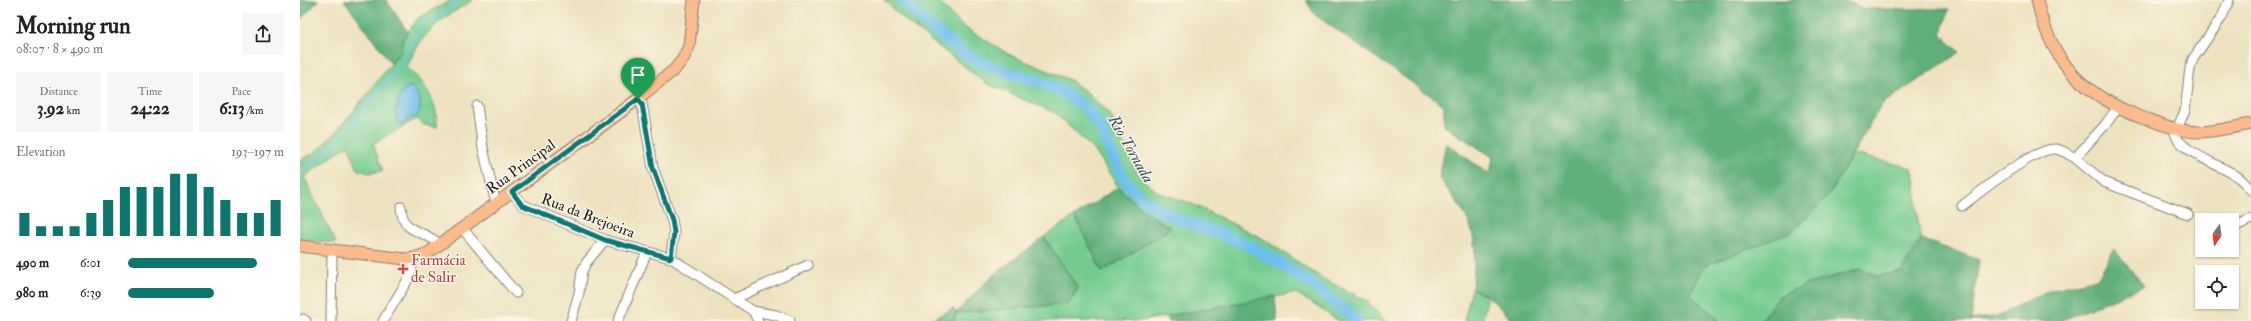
<!DOCTYPE html>
<html lang="en">
<head>
<meta charset="utf-8">
<style>
  :root { --surface:#fff; --page:#f6f6f6; --text:#222; --muted:#767676; --accent:#0f766e }
  body { margin:0; font-family:"IM FELL Double Pica",serif; background:var(--page); color:var(--text); height:100vh; display:flex; flex-direction:column; font-size:15px; white-space:nowrap }
  * { box-sizing:border-box; margin:0 }
  p { font-size:13px; color:var(--muted) }
  .icon { flex:none; width:22px; height:22px; fill:none; stroke:currentColor; stroke-width:2; stroke-linecap:round; stroke-linejoin:round }
  .map { position:relative; flex:1; overflow:hidden }
  .panel { display:flex; flex-direction:column; background:var(--surface); width:300px }
  .panel>* { flex:none }
  .needle { width:26px; rotate:194deg }
  .tools { position:absolute; left:1895px; top:213px; display:grid; gap:8px }
  .tools a { display:grid; place-items:center; width:44px; height:44px; border-radius:0px; background:var(--surface); box-shadow:0 1px 3px #0004; font-size:20px }
  .pin { position:absolute; display:grid; place-items:center; width:34px; height:34px; color:#fff; margin:-41px -17px; border-radius:50% 50% 50% 0; rotate:-45deg; box-shadow:0 0 4px #0007 }
  .pin .icon { rotate:45deg }
  .round { display:grid; place-items:center; flex:none; width:42px; height:42px; border-radius:0px; background:var(--page) }
  .head { display:flex; align-items:center; justify-content:space-between; height:68px; padding:0 16px }
  h1 { font-size:22px; font-weight:800; line-height:30px }
  .figures { display:grid; grid-template-columns:repeat(3,1fr); gap:6px; height:68px; padding:4px 16px }
  .figures div { display:grid; align-content:center; border-radius:0px; background:var(--page); text-align:center }
  .figures b { font-size:17px; font-weight:800 }
  .figures small { font-size:11px; font-weight:400 }
  .figures p { font-size:11px }
  .chart { height:112px; padding:8px 16px }
  .chart p { display:flex; justify-content:space-between }
  .chart svg { width:100%; height:72px; margin-top:4px; stroke:var(--accent); stroke-width:6 }
  ul { padding:0 16px; list-style:none; font-size:13px }
  li { display:grid; grid-template-columns:64px 48px 1fr; align-items:center; height:30px }
  li i { height:10px; border-radius:5px; background:var(--accent) }
  main { display:flex; flex:1; min-height:0 }
  .map>svg:first-child { display:block }
</style>
</head>
<body>
<main>
<section class="panel">
<div class="head"><div><h1>Morning run</h1><p>08:07 · 8 × 490 m</p></div><a class="round"><svg class="icon" aria-label="share" viewBox="0 0 24 24"><path d="M12 15V3M7 8l5-5 5 5M5 13v7h14v-7"/></svg></a></div>
<div class="figures">
<div><p>Distance</p><b>3.92<small> km</small></b></div>
<div><p>Time</p><b>24:22</b></div>
<div><p>Pace</p><b>6:13<small> /km</small></b></div>
</div>
<div class="chart"><p><span>Elevation</span>193–197 m</p>
<svg viewBox="0 0 160 44" preserveAspectRatio="none"><path d="M5 44V30M15 44V38M25 44V38M35 44V38M45 44V30M55 44V22M65 44V14M75 44V14M85 44V14M95 44V6M105 44V6M115 44V14M125 44V22M135 44V30M145 44V30M155 44V22"/></svg>
</div>
<ul>
<li><b>490 m</b>6:01<i style="width:83%"></i></li>
<li><b>980 m</b>6:39<i style="width:55%"></i></li>
</ul>
</section>
<div class="map">
<svg width="1951" height="321" viewBox="0 0 1951 321">
  <rect width="100%" height="100%" fill="#fcf5e5"/>
  <filter id="ink" filterUnits="userSpaceOnUse"><feTurbulence type="fractalNoise" baseFrequency=".025" numOctaves="2"/><feDisplacementMap in="SourceGraphic" scale="8" xChannelSelector="R" yChannelSelector="G"/><feConvolveMatrix kernelMatrix="1 2 1 2 8 2 1 2 1" color-interpolation-filters="sRGB"/></filter>
  <filter id="wash" filterUnits="userSpaceOnUse"><feTurbulence type="fractalNoise" baseFrequency=".012" numOctaves="4" result="noise"/><feDisplacementMap in="SourceGraphic" scale="16" xChannelSelector="R" yChannelSelector="G"/><feGaussianBlur stdDeviation="0.9" result="paint"/><feColorMatrix in="noise" values="0 0 0 0 0 0 0 0 0 0 0 0 0 0 0 0 0 1.4 0 .05"/><feComposite in="paint" operator="in"/></filter>
  <g filter="url(#wash)">
    <rect width="100%" height="100%" fill="#ede2c0"/>
    <!-- green -->
    <path fill="#73cb91" stroke="#487456" d="M 152,0 L 173,0 C 140,20 123,30 107,67 C 125,83 138,101 137,127 L 124,125 L 119,119 L 114,120 L 73,144 L 83,171 L 69,173 L 58,170 L 48,145 L 4,177 L 36,243 L 0,240 L 0,160 L 14,153 L 34,134 L 65,97 L 101,51 L 103,39 L 118,18 Z
      M 584,0 L 637,0 L 662,26 L 710,55 L 772,81 L 790,95 L 811,116 L 833,166 L 843,180 L 858,192 L 892,204 L 962,238 L 1025,280 L 1066,300 L 1085,321 L 1039,321 L 996,293 L 840,321 L 654,321 L 656,313 L 769,304 L 778,288 L 744,237 L 775,216 L 802,272 L 871,228 L 845,212 L 818,187 L 795,151 L 755,113 L 686,83 L 603,19 Z
      M 1553,154 L 1612,168 L 1616,182 L 1617,214 L 1621,239 L 1602,271 L 1577,276 L 1561,269 L 1479,296 L 1461,321 L 1420,321 L 1390,295 L 1404,266 L 1529,195 Z
      M 1172,289 L 1188,296 L 1182,321 L 1164,321 Z"/>
    <!-- forest -->
    <path fill="#5eaf7b" stroke="#3d664c" d="M 0,0 L 19,0 L 0,20 Z
      M 44,0 L 86,0 L 108,32 L 103,39 L 101,51 L 91,63 Z
      M 1006,0 L 1543,0 L 1565,9 L 1649,9 L 1641,35 L 1660,52 L 1581,105 L 1529,195 L 1492,232 L 1404,266 L 1390,295 L 1420,321 L 1213,321 L 1188,296 L 1172,289 C 1179,231 1174,224 1139,178 L 1146,143 L 1190,175 L 1193,157 L 1144,126 L 1144,105 L 1015,15 Z
      M 818,187 L 845,212 L 871,228 L 802,272 L 775,216 Z
      M 744,237 L 778,288 L 768,304 L 656,313 L 654,321 L 630,321 L 653,308 L 656,313 L 692,276 Z
      M 1621,239 L 1679,260 L 1671,320 L 1697,316 L 1749,290 L 1797,279 L 1814,249 L 1844,286 L 1760,321 L 1461,321 L 1479,296 L 1505,285 L 1561,269 L 1577,276 L 1602,271 Z
      M 975,296 L 977,321 L 868,321 L 868,316 Z"/>
    <!-- water -->
    <path fill="#6ebfea" stroke="#456e83" d="M 111,86 C 119,96 124,104 117,116 L 108,118 L 104,125 L 97,123 L 96,112 L 102,90 Z"/>
    <g fill="none" stroke-linecap="round" stroke-linejoin="round">
      <!-- stream -->
      <path stroke="#6ebfea" stroke-width="2" d="M 0,172 L 25,154 L 54,122 L 100,66 L 124,25 L 150,9 L 159,0"/>
      <!-- river -->
      <path stroke="#6ebfea" stroke-width="12" d="M 603,0 C 617,18 658,50 678,61 C 701,73 727,76 750,86 C 759,89 768,95 776,101 C 809,121 808,166 834,191 C 868,224 914,227 953,248 C 990,267 1026,294 1057,321"/>
    </g>
  </g>
  <g filter="url(#ink)">
    <g fill="none" stroke-linecap="round" stroke-linejoin="round">
      <defs>
        <path id="minor" d="M 1929,0 L 1922,17 L 1893,59 L 1890,68 L 1885,111 L 1875,133 C 1878,150 1921,166 1935,175 C 1941,178 1946,185 1951,190
          M 339,99 L 342,104 L 353,168 L 372,220 L 374,232 L 371,258
          M 177,106 L 183,148 L 196,204
          M 1775,158 L 1804,182 L 1888,214
          M 212,192 L 223,205 L 305,240 L 371,258 L 453,311 L 458,321
          M 1662,206 C 1680,192 1735,147 1756,149 C 1762,150 1770,155 1775,158 L 1805,125 L 1818,107
          M 101,207 C 103,237 125,228 140,245
          M 162,228 L 216,293
          M 1932,228 L 1951,219
          M 434,299 L 508,265
          M 453,311 L 476,315 L 490,321
          M 3,319 L 6,321
          M 31,321 L 32,251
          M 83,321 L 110,276 L 114,258
          M 271,321 L 279,293 L 282,271 L 286,263 L 305,240
          M 318,321 L 347,252"/>
        <path id="major" d="M 1737,0 C 1751,63 1784,96 1844,118 C 1861,124 1878,131 1897,132 C 1915,132 1933,127 1951,124
          M 0,246 L 105,259 L 114,258 L 128,253 L 321,112 L 374,70 L 383,59 L 389,46 L 394,0"/>
      </defs>
      <!-- minor casing -->
      <use href="#minor" stroke="#847f6e" stroke-width="11"/>
      <!-- major casing -->
      <use href="#major" stroke="#847f6e" stroke-width="13"/>
      <!-- minor -->
      <use href="#minor" stroke="#fff" stroke-width="9"/>
      <!-- major -->
      <use href="#major" stroke="#fbbb8d" stroke-width="11"/>
    </g>
  </g>
  <g fill="none" stroke-linecap="round" stroke-linejoin="round" filter="url(#ink)">
    <defs>
      <path id="route" d="M 338,99 L 342,104 L 353,168 L 372,220 L 374,232 L 371,258 L 305,240 L 222,205 L 212,192 Z"/>
    </defs>
    <!-- route casing -->
    <use href="#route" stroke="#fff" stroke-width="8"/>
    <!-- route -->
    <use href="#route" stroke="#0f766e" stroke-width="5"/>
  </g>
  <!-- markers -->
  <path fill="#e0444e" stroke="#fcf5e5" stroke-width="1.5" d="M101 263h4v4h4v4h-4v4h-4v-4h-4v-4h4z"/>
  <g text-anchor="middle" dominant-baseline="central" stroke-width="3" stroke-linejoin="round" paint-order="stroke">
    <!-- street labels -->
    <g font-size="15" fill="#1c1c1c" stroke="#fcf5e5">
      <text transform="translate(221 167) rotate(-36)">Rua Principal</text>
      <text transform="translate(288 216) rotate(21)">Rua da Brejoeira</text>
    </g>
    <!-- health labels -->
    <g font-size="15" fill="#be3a42" stroke="#fcf5e5" text-anchor="start">
      <text x="111" y="260">Farmácia<tspan x="111" dy="17">de Salir</tspan></text>
    </g>
    <!-- water labels -->
    <g font-size="16" font-style="italic" fill="#395564" stroke="#fcf5e5">
      <text transform="translate(831 149) rotate(60)">Rio Tornada</text>
    </g>
  </g>
</svg>
<div class="tools">
<a><svg class="needle" viewBox="-14 -14 28 28"><path d="M0-13l5 13h-10z" fill="#e53935"/><path d="M0 13l5-13h-10z" fill="#767676"/></svg></a>
<a><svg class="icon" aria-label="locate" viewBox="0 0 24 24"><circle cx="12" cy="12" r="6"/><path d="M12 2v4M12 18v4M2 12h4M18 12h4"/></svg></a>
</div>
<div class="pin" style="left:338px;top:99px;background:#1e9e55"><svg class="icon" aria-label="arrive" viewBox="0 0 24 24"><path d="M6 21V4h12l-3 4 3 4H6"/></svg></div>
</div>
</main>
</body>
</html>
